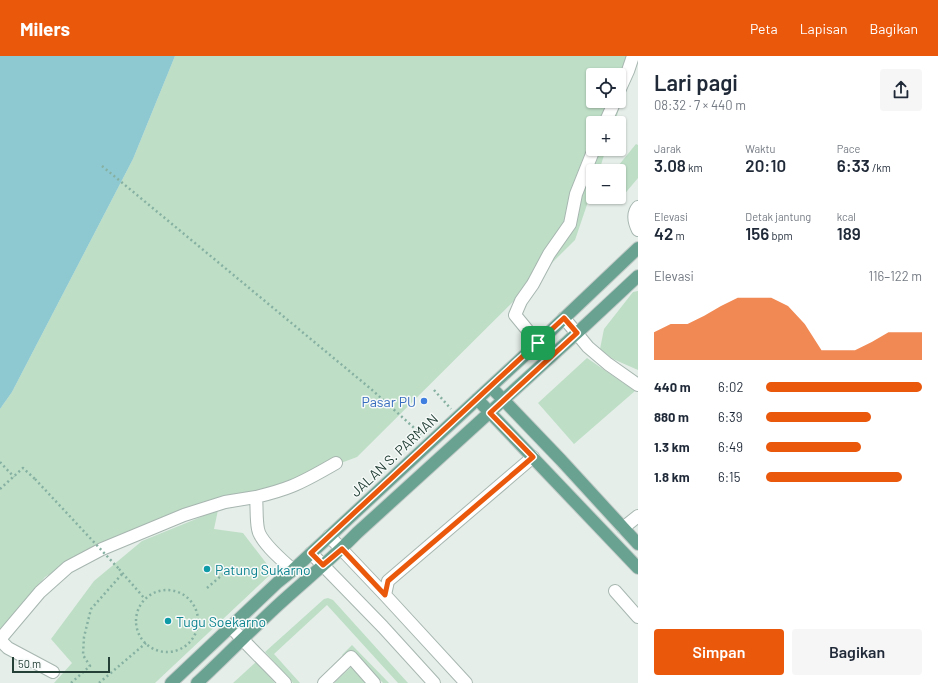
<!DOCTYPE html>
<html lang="id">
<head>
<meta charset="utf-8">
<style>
  :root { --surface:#fff; --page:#f6f6f7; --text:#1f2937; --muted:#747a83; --accent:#ea580c }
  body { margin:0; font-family:Barlow,sans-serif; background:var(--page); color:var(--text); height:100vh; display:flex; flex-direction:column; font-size:15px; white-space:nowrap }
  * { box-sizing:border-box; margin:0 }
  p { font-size:13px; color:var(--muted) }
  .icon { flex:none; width:22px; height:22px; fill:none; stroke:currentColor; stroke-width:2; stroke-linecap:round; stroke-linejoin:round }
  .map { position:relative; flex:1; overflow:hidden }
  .drawer { display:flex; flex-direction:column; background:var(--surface); width:300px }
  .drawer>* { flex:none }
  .controls { position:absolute; left:586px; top:12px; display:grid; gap:8px }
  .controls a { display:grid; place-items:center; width:40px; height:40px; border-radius:4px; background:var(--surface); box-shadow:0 1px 3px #0004; font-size:20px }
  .scale { position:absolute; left:12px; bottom:10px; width:98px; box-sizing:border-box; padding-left:4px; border:2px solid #244037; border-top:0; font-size:11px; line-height:14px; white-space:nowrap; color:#244037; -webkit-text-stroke:3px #f6faf8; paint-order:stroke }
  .pin { position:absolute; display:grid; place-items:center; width:34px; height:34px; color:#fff; margin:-17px; border-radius:8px; box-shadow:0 2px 6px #0006 }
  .round { display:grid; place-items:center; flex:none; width:42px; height:42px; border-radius:4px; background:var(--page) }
  .head { display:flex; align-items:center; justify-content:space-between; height:68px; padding:0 16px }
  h1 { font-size:22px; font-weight:600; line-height:30px }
  .stats { display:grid; grid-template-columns:repeat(3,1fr); gap:6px; height:68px; padding:4px 16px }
  .stats div { display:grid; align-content:center }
  .stats b { font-size:17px; font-weight:600 }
  .stats small { font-size:11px; font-weight:400 }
  .stats p { font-size:11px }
  .chart { height:112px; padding:8px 16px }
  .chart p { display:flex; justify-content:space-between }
  .chart svg { width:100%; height:72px; margin-top:4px; fill:var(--accent); opacity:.7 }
  .button { display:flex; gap:8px; margin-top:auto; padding:8px 16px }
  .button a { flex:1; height:46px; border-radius:4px; background:var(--accent); color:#fff; font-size:16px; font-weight:600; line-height:46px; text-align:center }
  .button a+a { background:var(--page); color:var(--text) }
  ul { padding:0 16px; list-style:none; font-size:13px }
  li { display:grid; grid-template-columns:64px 48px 1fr; align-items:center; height:30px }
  li i { height:10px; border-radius:5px; background:var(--accent) }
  header { display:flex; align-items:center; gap:24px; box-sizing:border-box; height:56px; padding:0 20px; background:var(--accent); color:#fff }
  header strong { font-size:19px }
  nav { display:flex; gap:22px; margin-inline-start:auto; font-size:14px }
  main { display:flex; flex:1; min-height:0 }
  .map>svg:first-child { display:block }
</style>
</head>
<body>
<header>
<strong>Milers</strong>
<nav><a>Peta</a><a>Lapisan</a><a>Bagikan</a></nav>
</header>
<main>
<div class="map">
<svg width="638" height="627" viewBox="0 0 638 627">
  <rect width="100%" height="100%" fill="#e5eee9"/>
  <!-- green -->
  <path fill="#bedec6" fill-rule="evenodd" d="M 175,0 L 635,0 L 629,16 L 615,67 L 593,67 L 593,93 L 606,93 L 599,115 L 593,115 L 593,131 L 575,184 L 357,401 L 295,424 L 121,478 L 45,521 L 0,574 L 0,353 L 12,336 L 133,103 ZM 593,19 L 619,19 L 619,45 L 593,45 Z
    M 636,88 L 638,89 L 638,122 L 622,141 L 619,138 L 619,115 L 614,115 Z
    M 638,235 L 638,314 L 613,303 L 600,293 L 604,273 L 633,236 Z
    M 587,302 L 635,335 L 574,388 L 538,347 Z
    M 218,454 L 214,473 L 243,477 L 273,516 L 155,627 L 54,627 L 72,607 L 51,583 L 94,525 L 142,485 Z
    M 328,542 L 333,544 L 408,627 L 398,627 L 327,549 L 274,598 L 300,627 L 293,627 L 265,596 L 324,543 Z
    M 352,589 L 389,627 L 383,627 L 351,595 L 343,600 L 342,599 Z
    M 256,606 L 275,627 L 233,627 Z
    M 352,610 L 368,627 L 334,627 Z"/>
  <!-- water -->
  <path fill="#8ec9d1" d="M 0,0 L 175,0 L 133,103 L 12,336 L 0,353 Z"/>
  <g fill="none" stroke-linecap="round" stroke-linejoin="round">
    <defs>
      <path id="minor" d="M 619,35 L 628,15 L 633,0
        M 605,67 L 615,45
        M 638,151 C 632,158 634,166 638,174
        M 564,262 L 588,291 L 608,308 L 638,329
        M 538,287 L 515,259 L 521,245 L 533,228 L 549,198 L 570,168 L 576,138 L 594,93
        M 256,441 C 268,438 280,435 292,430 C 307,424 322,415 336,407
        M 623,472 L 638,460
        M 329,480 L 385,539 L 466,627
        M 311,497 L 383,571 L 434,627
        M 615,535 L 638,561
        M 385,539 L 388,525 L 533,401
        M 231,571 C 248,590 267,608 285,627
        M 53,616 L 8,592 L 2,586 L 2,581 L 40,536 L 68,511 L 102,493 L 184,459 L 225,446 L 256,441 C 257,451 256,463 258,473 C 260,486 283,505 293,514
        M 324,627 L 351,601 L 374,627"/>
      <path id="major" d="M 491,331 L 561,404 L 638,488
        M 477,343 L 638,512
        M 171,627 L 278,526 L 293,514 L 458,361 L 538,287 L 638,192
        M 197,627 C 224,602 249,576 276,551 C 303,526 332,503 357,477 L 577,277 L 638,220"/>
    </defs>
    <!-- minor casing -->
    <use href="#minor" stroke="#a7b6b0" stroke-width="14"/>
    <!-- major casing -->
    <use href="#major" stroke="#c2cac7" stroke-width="14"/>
    <!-- path -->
    <path stroke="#86b1a2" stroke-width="2.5" stroke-dasharray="2 3" stroke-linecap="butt" d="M 102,110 L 371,333 L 422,379
      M 434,334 L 451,353
      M 0,406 L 14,421
      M 0,433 L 23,412 L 35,423
      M 119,513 L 145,543
      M 207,532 L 229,513
      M136 565a31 31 0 1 1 62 0a31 31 0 1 1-62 0Z
      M 71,627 L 90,610 L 83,599 L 84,581 L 91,553 L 123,517
      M 99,627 L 146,587"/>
    <!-- minor -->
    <use href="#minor" stroke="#fff" stroke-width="12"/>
    <!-- major -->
    <use href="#major" stroke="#6aa292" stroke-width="12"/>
    <!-- path-bridge -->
    <path stroke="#86b1a2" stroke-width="2.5" stroke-dasharray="2 3" stroke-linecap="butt" d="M 35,423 L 119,513"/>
  </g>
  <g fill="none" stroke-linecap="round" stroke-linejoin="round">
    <defs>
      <path id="route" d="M 564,262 L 577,277 L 490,357 L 533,401 L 388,525 L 385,539 L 342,493 L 323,509 L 311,497 Z"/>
    </defs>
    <!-- route casing -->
    <use href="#route" stroke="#fff" stroke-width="8"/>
    <!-- route -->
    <use href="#route" stroke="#ea580c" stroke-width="5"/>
  </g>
  <!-- markers -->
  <circle fill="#3f7fe0" stroke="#f6faf8" stroke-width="1.5" cx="424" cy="345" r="4"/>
  <g fill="#0f9aa8" stroke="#f6faf8" stroke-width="1.5">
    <circle cx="207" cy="513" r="4"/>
    <circle cx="168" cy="565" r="4"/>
  </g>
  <g text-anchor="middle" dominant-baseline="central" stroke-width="3" stroke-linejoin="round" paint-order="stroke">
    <!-- shop labels -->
    <g font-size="14" fill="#366cbe" stroke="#f6faf8" text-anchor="end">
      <text x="416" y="345">Pasar PU</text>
    </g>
    <!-- street labels -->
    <g font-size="14" fill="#244037" stroke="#f6faf8">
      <text transform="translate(394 399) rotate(-43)">JALAN S. PARMAN</text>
    </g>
    <!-- culture labels -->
    <g font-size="14" fill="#0d838f" stroke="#f6faf8" text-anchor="start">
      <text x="215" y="513">Patung Sukarno</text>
      <text x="176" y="565">Tugu Soekarno</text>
    </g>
  </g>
</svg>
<div class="controls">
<a><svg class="icon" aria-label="locate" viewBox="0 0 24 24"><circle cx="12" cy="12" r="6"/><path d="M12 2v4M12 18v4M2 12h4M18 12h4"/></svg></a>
<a>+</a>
<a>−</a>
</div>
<div class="scale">50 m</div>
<div class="pin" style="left:538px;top:287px;background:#1e9e55"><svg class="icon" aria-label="arrive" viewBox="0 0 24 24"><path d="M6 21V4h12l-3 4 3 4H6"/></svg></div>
</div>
<section class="drawer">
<div class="head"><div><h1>Lari pagi</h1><p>08:32 · 7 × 440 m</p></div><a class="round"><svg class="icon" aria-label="share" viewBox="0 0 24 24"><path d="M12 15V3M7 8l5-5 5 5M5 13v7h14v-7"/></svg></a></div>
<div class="stats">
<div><p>Jarak</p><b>3.08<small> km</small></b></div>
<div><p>Waktu</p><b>20:10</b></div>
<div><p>Pace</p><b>6:33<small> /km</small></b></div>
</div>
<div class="stats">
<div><p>Elevasi</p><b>42<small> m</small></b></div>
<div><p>Detak jantung</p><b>156<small> bpm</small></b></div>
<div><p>kcal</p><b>189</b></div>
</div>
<div class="chart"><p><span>Elevasi</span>116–122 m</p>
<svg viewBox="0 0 160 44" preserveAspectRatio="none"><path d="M0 44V27L10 22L20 22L30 17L40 11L50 6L60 6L70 6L80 11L90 22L100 38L110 38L120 38L130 33L140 27L150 27L160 27V44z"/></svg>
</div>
<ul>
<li><b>440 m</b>6:02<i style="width:100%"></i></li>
<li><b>880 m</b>6:39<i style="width:67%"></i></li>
<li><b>1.3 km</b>6:49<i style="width:61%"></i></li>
<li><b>1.8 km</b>6:15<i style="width:87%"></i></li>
</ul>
<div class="button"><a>Simpan</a><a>Bagikan</a></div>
</section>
</main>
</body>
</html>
